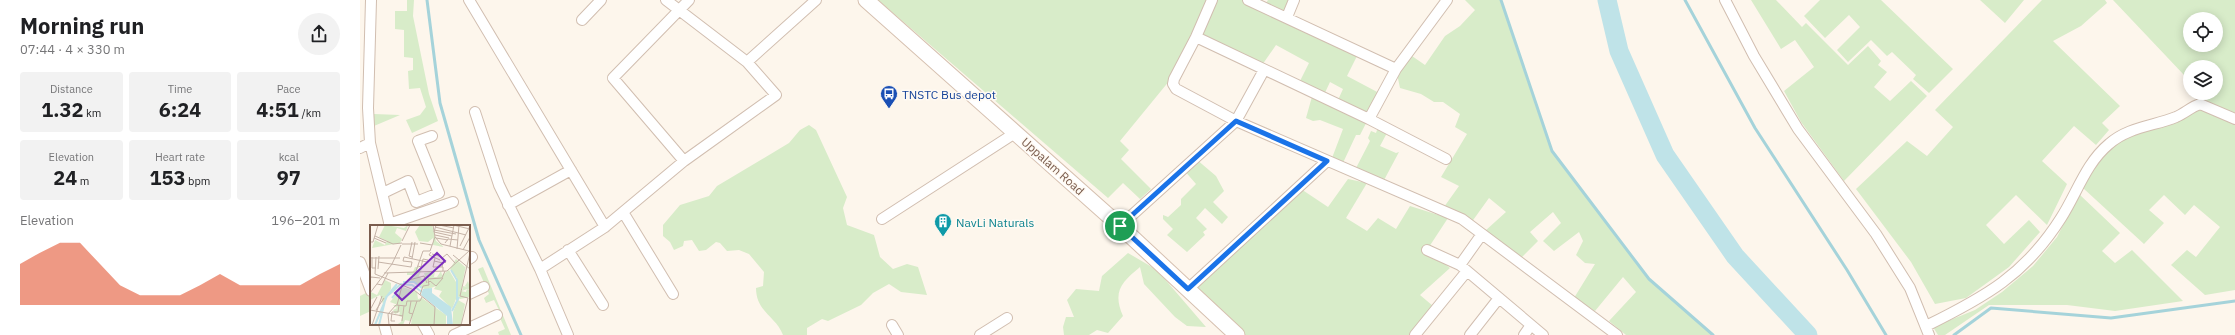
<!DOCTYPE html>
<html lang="en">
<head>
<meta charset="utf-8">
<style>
  :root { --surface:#fff; --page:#f2f2f2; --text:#202124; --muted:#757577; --accent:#e76f51 }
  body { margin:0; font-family:"IBM Plex Sans",sans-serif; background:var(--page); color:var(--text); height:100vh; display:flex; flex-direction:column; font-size:15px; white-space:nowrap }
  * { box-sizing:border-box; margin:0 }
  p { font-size:13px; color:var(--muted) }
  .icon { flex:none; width:22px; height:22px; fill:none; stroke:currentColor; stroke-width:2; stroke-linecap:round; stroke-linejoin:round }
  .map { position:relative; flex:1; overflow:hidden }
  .panel { display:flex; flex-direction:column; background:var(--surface); width:360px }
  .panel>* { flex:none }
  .tools { position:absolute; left:1823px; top:12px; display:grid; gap:8px }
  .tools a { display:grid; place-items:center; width:40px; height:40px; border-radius:50%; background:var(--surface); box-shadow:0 2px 10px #0003; font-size:20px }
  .pin { position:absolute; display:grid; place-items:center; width:34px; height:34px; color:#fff; margin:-17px; border:2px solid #fff; border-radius:50%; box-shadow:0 1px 4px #0007 }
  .round { display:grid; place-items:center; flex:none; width:42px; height:42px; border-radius:21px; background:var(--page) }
  .summary { display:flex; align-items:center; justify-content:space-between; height:68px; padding:0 20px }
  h1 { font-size:22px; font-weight:800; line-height:30px }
  .figures { display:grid; grid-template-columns:repeat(3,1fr); gap:6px; height:68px; padding:4px 20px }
  .figures div { display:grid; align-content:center; border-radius:4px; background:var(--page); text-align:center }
  .figures b { font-size:20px; font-weight:800 }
  .figures small { font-size:11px; font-weight:400 }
  .figures p { font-size:11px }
  .chart { height:112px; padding:8px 20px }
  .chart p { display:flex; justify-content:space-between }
  .chart svg { width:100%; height:72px; margin-top:4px; fill:var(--accent); opacity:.7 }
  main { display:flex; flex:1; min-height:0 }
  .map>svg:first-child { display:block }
</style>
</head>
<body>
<main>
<section class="panel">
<div class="summary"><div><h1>Morning run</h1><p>07:44 · 4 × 330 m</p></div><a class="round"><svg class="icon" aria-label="share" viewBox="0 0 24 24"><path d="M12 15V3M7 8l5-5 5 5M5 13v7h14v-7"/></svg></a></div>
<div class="figures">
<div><p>Distance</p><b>1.32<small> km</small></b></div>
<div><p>Time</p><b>6:24</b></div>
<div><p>Pace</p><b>4:51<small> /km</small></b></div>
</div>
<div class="figures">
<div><p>Elevation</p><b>24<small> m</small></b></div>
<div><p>Heart rate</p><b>153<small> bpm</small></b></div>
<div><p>kcal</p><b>97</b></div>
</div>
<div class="chart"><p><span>Elevation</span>196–201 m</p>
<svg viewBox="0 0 160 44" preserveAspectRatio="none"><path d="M0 44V19L10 12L20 6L30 6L40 19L50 32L60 38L70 38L80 38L90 32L100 25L110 32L120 32L130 32L140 32L150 25L160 19V44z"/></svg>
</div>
</section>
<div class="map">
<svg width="1875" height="335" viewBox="0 0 1875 335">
  <rect width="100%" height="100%" fill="#fdf6ec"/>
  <!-- green -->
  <path fill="#d8ecc9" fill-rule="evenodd" d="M 47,0 L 54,0 L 53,16 L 69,94 L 78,121 L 52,133 L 46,120 L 60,115 L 66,107 L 60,88 L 49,89 L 48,71 L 53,70 L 53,58 L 44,57 L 44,30 L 35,29 L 35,11 L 47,11 Z
    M 518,0 L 885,0 L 997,56 L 987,76 L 1021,94 L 1000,135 L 996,135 L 982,165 L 972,158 L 983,129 L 960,120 L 953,121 L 946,118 L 953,93 L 940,81 L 949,63 L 916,45 L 900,68 L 836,37 L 819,69 L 760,141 L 769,150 L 761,159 L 791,189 L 780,199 L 763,183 L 748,198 ZM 970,82 L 983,89 L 978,100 L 963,97 Z
    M 908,0 L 932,0 L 927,17 L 906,3 Z
    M 1105,0 L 1141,0 L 1192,151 L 1289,279 L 1353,335 L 1266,335 L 1249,321 L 1276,292 L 1263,277 L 1235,311 L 1214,298 L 1235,264 L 1225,263 L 1216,255 L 1223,241 L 1219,232 L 1194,251 L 1183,241 L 1201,223 L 1193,212 L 1170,232 L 1178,241 L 1160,259 L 1125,231 L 1146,212 L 1129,198 L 1111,223 L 1084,207 L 1099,186 L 1081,177 L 1107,134 L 1095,127 L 1100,114 L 1083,102 L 1074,102 L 1061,94 L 1040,88 L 1036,69 L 1052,56 L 1065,65 L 1085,36 L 1100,26 L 1115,10 Z
    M 1391,0 L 1416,0 L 1442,27 L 1446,23 L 1488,65 L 1508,46 L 1521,61 L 1518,65 L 1527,72 L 1514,87 L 1530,101 L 1551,81 L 1567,96 L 1484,181 L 1441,122 L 1424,91 L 1454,67 L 1435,40 L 1421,49 Z
    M 1460,0 L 1521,0 L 1593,69 L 1569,93 L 1553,79 L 1556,75 L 1532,52 L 1527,56 L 1511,40 L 1488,62 L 1477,50 L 1500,27 L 1489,15 L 1465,38 L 1444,16 Z
    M 1620,0 L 1664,0 L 1645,23 Z
    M 1682,0 L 1745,0 L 1747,3 L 1721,26 L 1693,41 L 1760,106 L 1742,123 L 1749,130 L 1736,145 L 1714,126 L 1682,161 L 1707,184 L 1687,225 L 1656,195 L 1626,225 L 1644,244 L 1669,220 L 1680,232 L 1649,267 L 1606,298 L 1575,304 L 1551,262 L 1496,189 L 1547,141 L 1567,156 L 1593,127 L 1575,110 Z
    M 1753,0 L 1875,0 L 1875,115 L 1846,105 L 1837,93 L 1856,93 L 1856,67 L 1830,67 L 1830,84 L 1824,75 ZM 1830,19 L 1856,19 L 1856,45 L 1830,45 Z
    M 1840,108 L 1875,123 L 1875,290 L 1845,295 L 1811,265 L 1827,250 L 1836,257 L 1860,227 L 1834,205 L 1825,215 L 1804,195 L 1789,210 L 1804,223 L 1784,244 L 1723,188 C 1729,174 1738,157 1750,147 C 1767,133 1818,117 1840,108 Z
    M 14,114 L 40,115 L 14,126 Z
    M 449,125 L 456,130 L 487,197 L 483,208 L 487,225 L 514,235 L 520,257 L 533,269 L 547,264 L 558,267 L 567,295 L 541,292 L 529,284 L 513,293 L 501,305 L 468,321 L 462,319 L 447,328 L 447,335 L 423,335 C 416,316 396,312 396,288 L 403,286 L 404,272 L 389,254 L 379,250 L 367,251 L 360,243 L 356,242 L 346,250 L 339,251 L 332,240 L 324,241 L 323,246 L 314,250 L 310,242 L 303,236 L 303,225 L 320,205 L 349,196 L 357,186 L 429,143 L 440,130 Z
    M 1018,127 L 1028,131 L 1020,146 L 1036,153 L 1039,152 L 1023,182 L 995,170 L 1010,141 L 1008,138 L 1011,131 L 1016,133 Z
    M 836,159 L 856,176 L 864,191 L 853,202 L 868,217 L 862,224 L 845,208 L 836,218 L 847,229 L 843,232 L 845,235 L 827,252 L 807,235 L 813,229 L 803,219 L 803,215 L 808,217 L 821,205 L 821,199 L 836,184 L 823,169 Z
    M 988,179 L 1007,183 L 986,218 L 1007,231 L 1018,218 L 1036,229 L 1050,206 L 1088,218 L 1067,250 L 1090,268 L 1060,295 L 1073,306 L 1054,335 L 880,335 L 828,289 L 941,189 L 968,207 Z
    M 1719,194 L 1760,233 L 1742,251 L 1755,263 L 1772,250 L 1823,301 L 1755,311 L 1707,305 L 1629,305 L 1585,335 L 1578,335 L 1573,327 L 1615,310 L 1642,292 L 1673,266 L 1697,237 Z
    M 768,253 L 797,270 L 846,327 L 827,326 L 815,317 L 784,284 L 780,267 C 762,282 752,291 763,316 L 748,333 L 737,330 L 729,335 L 704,335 L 703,327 L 706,317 L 714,317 L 707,300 L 716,289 L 739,291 L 742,276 Z
    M 123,267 L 151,335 L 139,335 L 138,332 L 145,329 L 139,316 L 141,314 L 134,300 L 126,303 L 124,298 L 129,294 L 118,269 Z
    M 8,292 L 11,299 L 11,311 L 0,316 L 0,296 Z"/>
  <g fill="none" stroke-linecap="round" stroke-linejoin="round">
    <!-- stream -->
    <path stroke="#a5d3da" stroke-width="3" d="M 67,0 L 80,103 L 119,240 L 161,335
      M 1141,0 L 1192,151 L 1289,279 L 1353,335
      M 1325,0 L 1395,128 L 1487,270 L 1526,335
      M 1594,335 L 1631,308 L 1751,318 L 1875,301"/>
    <!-- river -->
    <path stroke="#bfe3e8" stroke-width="19" d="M 1247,0 L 1259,51 L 1305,155 L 1375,256 L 1448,335"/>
    <defs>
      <path id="street" d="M 11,0 L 8,108 L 10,143 L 30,226
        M 109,0 L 245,227
        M 852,0 L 836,37 L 814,79 L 813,84 L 816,89 L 876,121 L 1102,219 L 1257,335
        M 888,0 L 1036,69
        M 1365,0 L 1394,56 L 1438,129 L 1516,234 L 1550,288 L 1569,335
        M 927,17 L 934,0
        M 222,20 L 241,0
        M 836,37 L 1009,119 L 1086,159
        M 387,62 L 456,0
        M 115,112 L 139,185 L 180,269 L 208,335
        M 1009,119 L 1036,69 L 1087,0
        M 0,148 L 10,143
        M 324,161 L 253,78 L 329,0
        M 23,193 L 48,181 L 56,202 L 79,193 L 58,141 L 72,136
        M 148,205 L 211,170
        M 263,212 L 313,294
        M 522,219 L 655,133
        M 29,224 L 93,202
        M 760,226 L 876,121 L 904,70
        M 208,250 L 243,305
        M 1067,250 L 1100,265 L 1183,335
        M 109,259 L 112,257
        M 0,262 L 11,291
        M 1100,265 L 1122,234
        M 180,269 L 245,227 L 324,161 L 416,95 L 387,62 L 306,0
        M 828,289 L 967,161
        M 109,294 L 124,287
        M 24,324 L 27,335
        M 63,324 L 69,335
        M 532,325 L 538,335
        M 1566,326 C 1625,297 1665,275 1701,218 C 1717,193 1726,163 1749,144 C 1768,127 1794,126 1816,117 C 1825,113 1831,107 1840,104 L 1875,119
        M 94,335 L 137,315
        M 620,335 L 647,318
        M 1055,335 L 1107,271
        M 1110,335 L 1139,298
        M 1164,335 L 1171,325"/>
      <path id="secondary" d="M 506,0 L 760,226 L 877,335"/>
    </defs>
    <!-- street casing -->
    <use href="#street" stroke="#d1beb0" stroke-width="12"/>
    <!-- secondary casing -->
    <use href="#secondary" stroke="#d6c0b0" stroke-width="17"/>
    <!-- street -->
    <use href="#street" stroke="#fff" stroke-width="10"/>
    <!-- secondary -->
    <use href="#secondary" stroke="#fff" stroke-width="15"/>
  </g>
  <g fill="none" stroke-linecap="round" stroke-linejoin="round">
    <defs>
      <path id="route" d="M 876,121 L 967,161 L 828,289 L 760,226 Z"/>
    </defs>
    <!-- route casing -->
    <use href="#route" stroke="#fff" stroke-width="8"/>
    <!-- route -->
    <use href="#route" stroke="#1a73e8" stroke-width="5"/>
  </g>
  <!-- icons -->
  <defs>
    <symbol id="bus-pin" viewBox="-11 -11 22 30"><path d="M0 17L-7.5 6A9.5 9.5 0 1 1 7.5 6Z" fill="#1a4fb4" stroke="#fffaf3"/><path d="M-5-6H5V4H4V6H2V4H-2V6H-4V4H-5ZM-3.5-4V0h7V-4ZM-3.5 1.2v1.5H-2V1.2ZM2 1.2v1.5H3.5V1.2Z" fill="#fff"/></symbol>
    <symbol id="building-pin" viewBox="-11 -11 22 30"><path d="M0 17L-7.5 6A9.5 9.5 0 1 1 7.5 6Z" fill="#0f9aa8" stroke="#fffaf3"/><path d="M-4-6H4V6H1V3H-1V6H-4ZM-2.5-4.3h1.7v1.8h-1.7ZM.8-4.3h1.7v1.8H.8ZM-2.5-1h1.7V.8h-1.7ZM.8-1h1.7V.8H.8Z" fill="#fff"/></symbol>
  </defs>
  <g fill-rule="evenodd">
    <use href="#bus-pin" x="519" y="84" width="20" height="27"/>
    <use href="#building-pin" x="573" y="212" width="20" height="27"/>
  </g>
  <g text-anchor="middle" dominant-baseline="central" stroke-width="3" stroke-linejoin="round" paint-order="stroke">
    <!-- transit labels -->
    <g font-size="12" fill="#164399" stroke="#fffaf3" text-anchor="start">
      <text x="542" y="94">TNSTC Bus depot</text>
    </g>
    <!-- street labels -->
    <g font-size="12" fill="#7a5c4d" stroke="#fffaf3">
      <text transform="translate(693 166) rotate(42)">Uppalam Road</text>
    </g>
    <!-- culture labels -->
    <g font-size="12" fill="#0d838f" stroke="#fffaf3" text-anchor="start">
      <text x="596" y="222">NavLi Naturals</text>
    </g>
  </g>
  <!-- overview -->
  <g transform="translate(10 225)">
    <rect width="100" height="100" fill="#fdf6ec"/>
    <path d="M 15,0 L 34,3 L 38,0 L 36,6 L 27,3 L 25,8 L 32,14 L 30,18 L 2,23 L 5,15 L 15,20 L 17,16 L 9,12 ZM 50,0 L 62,0 L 66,16 L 74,22 L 63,20 L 63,13 L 58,17 L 49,16 L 45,7 ZM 86,34 L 95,42 L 96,40 L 91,66 L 96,67 L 97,64 L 92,66 L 93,61 L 97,62 L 95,61 L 98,56 L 100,63 L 97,65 L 100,64 L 100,72 L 90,74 L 87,70 L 87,53 L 80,44 ZM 45,42 L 49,42 L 47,45 L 52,44 L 49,51 L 52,54 L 55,52 L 54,48 L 65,46 L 64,52 L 67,52 L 71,46 L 72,50 L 79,45 L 86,57 L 86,74 L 82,84 L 69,71 L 72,66 L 64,64 L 66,61 L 56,65 L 44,57 L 35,57 L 44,52 L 43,50 L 37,50 L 37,47 L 43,47 ZM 15,55 L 21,58 L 21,64 L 13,79 L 10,70 L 0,75 L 1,67 L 7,70 ZM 33,62 L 47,67 L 48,74 L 52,73 L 76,90 L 76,100 L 41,100 L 42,91 L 40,96 L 35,95 L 33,100 L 26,100 L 31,97 L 32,92 L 29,91 L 30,87 L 25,89 L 23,85 L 27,83 L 23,80 L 28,80 L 20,77 ZM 88,75 L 95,79 L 91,100 L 83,100 L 83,87 Z" fill="#d8ecc9"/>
    <path d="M 62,63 L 62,68 L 81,82 L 83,100 L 77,100 L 77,91 L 51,70 L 53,64 Z" fill="#bfe3e8"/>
    <path fill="none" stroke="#bfe3e8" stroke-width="2" d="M 81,45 L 87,55 L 87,75M 33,57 L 44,57 L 52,63M 22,73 L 30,64M 82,86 L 89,72M 5,100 L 17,71 L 27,59M 9,100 L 16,72 L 31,59 L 42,60 L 52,67"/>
    <path fill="none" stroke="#c5b3a7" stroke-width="1" d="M 63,0 L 65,12 L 71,19 L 99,26M 66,0 L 64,7 L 82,11M 69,0 L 84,3M 83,0 L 100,4M 65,2 L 96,10M 64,5 L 86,9M 65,10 L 79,13M 5,11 L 23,19 L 32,18M 4,13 L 16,18M 66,13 L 78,15M 32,16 L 40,0M 0,17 L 3,17 L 8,0M 42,17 L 39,31 L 42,32M 50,18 L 62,20M 75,18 L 78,14 L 88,15M 32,19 L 48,19M 80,21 L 84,0M 90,21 L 100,1M 87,24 L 89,0M 93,25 L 100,12M 61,27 L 59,30 L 70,35M 62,29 L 69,31 L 76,38M 83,30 L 100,44M 2,32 L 2,43 L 6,43M 6,32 L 5,49 L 44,65 L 65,82 L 64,100M 0,33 L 30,33M 65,33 L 63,42 L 73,42 L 73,46M 72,33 L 77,29 L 85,38M 42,34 L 45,17M 33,36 L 34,32 L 57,37M 64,36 L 73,38 L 72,42M 8,37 L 41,42 L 42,37 L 33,36M 48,41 L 51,42 L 53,34 L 58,35M 8,44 L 9,31M 46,46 L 53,26 L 60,26 L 65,12M 14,48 L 77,46 L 99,26M 0,55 L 1,52 L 10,53M 39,55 L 54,51 L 57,58M 58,58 L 60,56 L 66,61 L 73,53M 7,59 L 12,60 L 18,48M 0,68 L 22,39 L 31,20M 50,70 L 53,61 L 59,60 L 58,54 L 72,53 L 75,46M 41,76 L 39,88 L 43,89M 27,80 L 32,61M 0,85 L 33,91M 0,85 L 7,72M 6,85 L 14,73M 25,96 L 21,96 L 22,87 L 28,87 L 29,80M 32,96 L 34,81M 2,100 L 12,71M 19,100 L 18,89 L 26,80 L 36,81 L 37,76 L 50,76 L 52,72M 39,100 L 47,76M 91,100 L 98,73 L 90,71 L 100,28"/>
    <path fill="#7b2cbf" fill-opacity="0.15" stroke="#7b2cbf" stroke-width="2" d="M 67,28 L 75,36 L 32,75 L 25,68 Z"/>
    <rect width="100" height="100" fill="none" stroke="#7a5c4d" stroke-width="2"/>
  </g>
</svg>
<div class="tools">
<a><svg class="icon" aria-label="locate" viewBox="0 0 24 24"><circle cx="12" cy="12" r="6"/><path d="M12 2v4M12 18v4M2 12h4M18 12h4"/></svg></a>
<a><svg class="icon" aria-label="layers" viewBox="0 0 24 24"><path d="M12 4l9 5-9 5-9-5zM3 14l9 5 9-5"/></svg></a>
</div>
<div class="pin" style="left:760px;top:226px;background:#1e9e55"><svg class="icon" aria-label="arrive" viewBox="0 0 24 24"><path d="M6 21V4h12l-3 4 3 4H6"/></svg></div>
</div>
</main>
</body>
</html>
